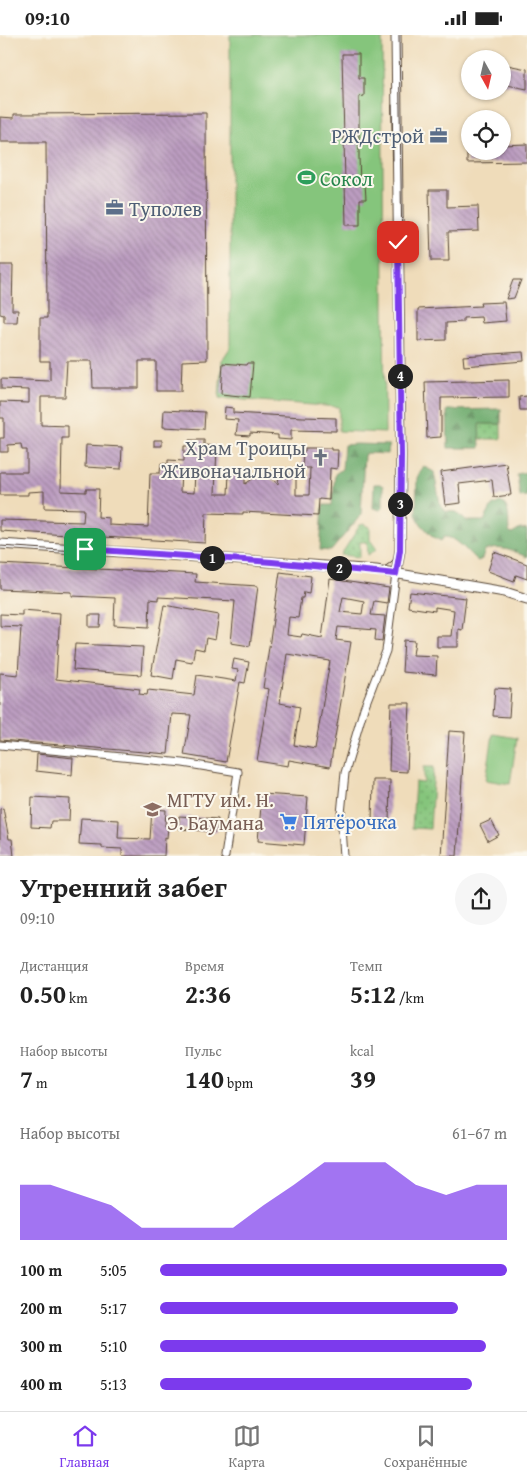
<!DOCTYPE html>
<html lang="ru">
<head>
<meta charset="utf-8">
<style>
  :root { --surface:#fff; --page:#f6f6f6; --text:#222; --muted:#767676; --line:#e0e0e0; --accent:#7c3aed }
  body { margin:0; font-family:"Gentium Book Plus",serif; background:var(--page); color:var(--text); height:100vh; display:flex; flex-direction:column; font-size:19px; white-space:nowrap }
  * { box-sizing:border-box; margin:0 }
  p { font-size:16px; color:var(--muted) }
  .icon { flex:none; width:28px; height:28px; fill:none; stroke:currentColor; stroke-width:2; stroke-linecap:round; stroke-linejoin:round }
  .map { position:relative; height:821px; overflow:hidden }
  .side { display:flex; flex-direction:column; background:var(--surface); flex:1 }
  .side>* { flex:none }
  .needle { width:32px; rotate:172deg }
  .controls { position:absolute; left:461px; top:15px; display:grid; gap:10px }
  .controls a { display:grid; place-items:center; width:50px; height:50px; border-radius:50%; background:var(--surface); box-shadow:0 1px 4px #0004; font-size:25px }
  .pin { position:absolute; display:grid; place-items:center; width:42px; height:42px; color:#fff; margin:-21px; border-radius:10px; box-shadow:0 2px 8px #0006 }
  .km { position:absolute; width:25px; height:25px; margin:-12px; border-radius:50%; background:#222; color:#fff; font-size:14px; line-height:25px; text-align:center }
  .round { display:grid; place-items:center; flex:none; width:52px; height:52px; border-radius:26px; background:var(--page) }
  .summary { display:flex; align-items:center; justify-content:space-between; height:85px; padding:0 20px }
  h1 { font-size:28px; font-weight:600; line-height:38px }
  .metrics { display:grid; grid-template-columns:repeat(3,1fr); gap:8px; height:85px; padding:5px 20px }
  .metrics div { display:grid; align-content:center }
  .metrics b { font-size:25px; font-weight:600 }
  .metrics small { font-size:14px; font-weight:400 }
  .metrics p { font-size:14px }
  .chart { height:140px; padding:10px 20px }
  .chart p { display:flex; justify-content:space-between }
  .chart svg { width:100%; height:90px; margin-top:5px; fill:var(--accent); opacity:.7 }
  ul { padding:0 20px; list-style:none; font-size:16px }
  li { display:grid; grid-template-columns:80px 60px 1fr; align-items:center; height:38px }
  li i { height:12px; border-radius:6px; background:var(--accent) }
  .status { display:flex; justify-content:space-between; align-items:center; height:35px; padding:0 25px; background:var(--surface); direction:ltr }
  .status svg { height:14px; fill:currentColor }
  .tabs { display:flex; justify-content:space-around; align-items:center; height:70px; border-top:1px solid var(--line); background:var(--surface); font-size:14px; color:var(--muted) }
  .tabs a { display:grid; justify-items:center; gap:2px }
  .tabs .selected { color:var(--accent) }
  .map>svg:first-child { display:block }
</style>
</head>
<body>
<div class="status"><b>09:10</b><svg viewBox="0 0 49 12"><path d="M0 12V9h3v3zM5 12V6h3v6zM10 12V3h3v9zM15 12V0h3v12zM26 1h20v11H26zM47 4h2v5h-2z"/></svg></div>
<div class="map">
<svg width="527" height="821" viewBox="0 0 527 821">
  <defs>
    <pattern id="green-dots" width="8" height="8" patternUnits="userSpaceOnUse" patternTransform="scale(1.25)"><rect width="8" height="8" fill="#85c57c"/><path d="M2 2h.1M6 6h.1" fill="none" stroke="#6ea065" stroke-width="1.8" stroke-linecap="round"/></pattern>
    <pattern id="forest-firs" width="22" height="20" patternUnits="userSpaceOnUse" patternTransform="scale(1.25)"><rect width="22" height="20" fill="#6caa6c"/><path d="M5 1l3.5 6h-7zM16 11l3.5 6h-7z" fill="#5a8b58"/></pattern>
    <pattern id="building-back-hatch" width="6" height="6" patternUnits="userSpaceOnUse" patternTransform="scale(1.25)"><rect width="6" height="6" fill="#bc9dc1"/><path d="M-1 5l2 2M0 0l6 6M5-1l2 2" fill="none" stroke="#9a809c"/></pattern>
  </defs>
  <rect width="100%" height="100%" fill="#fbf7ec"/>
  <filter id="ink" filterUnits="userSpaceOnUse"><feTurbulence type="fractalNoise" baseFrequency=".02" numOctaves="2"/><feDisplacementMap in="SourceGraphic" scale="10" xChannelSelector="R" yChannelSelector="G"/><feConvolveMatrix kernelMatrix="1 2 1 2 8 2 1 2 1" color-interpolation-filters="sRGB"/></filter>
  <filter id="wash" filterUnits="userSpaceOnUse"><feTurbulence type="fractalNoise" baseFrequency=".0096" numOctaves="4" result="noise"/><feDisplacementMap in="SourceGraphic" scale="20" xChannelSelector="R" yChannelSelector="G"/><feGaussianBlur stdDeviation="1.12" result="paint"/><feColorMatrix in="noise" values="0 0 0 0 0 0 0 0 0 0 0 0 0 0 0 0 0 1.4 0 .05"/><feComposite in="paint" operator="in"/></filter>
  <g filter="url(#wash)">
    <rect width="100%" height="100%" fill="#efdcba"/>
    <!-- green -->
    <path fill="url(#green-dots)" stroke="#60784d" d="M 479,389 L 501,389 L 501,404 L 480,404 Z
      M 364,489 L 370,492 L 370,505 L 377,514 L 368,520 L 367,507 L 360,507 L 360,522 L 341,520 L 360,490 Z
      M 424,732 L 434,732 L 430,794 L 412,793 L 415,747 L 424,748 Z"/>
    <!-- forest -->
    <path fill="url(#forest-firs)" stroke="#546a45" d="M 501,374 L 501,389 L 479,389 L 480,413 L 448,413 L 447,375 Z
      M 356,409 L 389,410 L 388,419 L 367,418 L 364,420 L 361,480 L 331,516 L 320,515 L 323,470 L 332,470 L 335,439 L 342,434 L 344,410 Z
      M 423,431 L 434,437 L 440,468 L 444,476 L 457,477 L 466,486 L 484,486 L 492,471 L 500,467 C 511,470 508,487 509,497 L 512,499 L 520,494 L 527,495 L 527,522 C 512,516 501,510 485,516 L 482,524 L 478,526 C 468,519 458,502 444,502 L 441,506 L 433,502 L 420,488 L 416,479 L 417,443 Z
      M 527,437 L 527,461 L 520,462 L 517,439 Z
      M 374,449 L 380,449 L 383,451 L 383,472 L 380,475 L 373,473 Z"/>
    <!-- pitch -->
    <path fill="#85c57c" stroke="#60784d" d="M 230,0 L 382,0 L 385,398 L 339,396 L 339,372 L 219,363 L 222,325 L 230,313 Z
      M 493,699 L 517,703 L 510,749 L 486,745 Z"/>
    <g id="blocks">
      <!-- building -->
      <path fill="url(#building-back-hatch)" fill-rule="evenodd" d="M 342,19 L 359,19 L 359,43 L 364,43 L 364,61 L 359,62 L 359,122 L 360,148 L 365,148 L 366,164 L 360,164 L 360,190 L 346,190 Z
        M 502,29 L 527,34 L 527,54 L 502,49 Z
        M 206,78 L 207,325 L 182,326 L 181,356 L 156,356 L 156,326 L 139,326 L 139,353 L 93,353 L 92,326 L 67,326 L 65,362 L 41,362 L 41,390 L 68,391 L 68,403 L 62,403 L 61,456 L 86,457 L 86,454 L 99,454 L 98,482 L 109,483 L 109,490 L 148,492 L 150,438 L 160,438 L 161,428 L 168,429 L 168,425 L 184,426 L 184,411 L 189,411 L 189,405 L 204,405 L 204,410 L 217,411 L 215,459 L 228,459 L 229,438 L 245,439 L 245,449 L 260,439 L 265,439 L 278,449 L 279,440 L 296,440 L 296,460 L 309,460 L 310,433 L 302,433 L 303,416 L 305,416 L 305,413 L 331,413 L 331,415 L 338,415 L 337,434 L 330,433 L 329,465 L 319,464 L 318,481 L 243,477 L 243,479 L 206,478 L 205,508 L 0,496 L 0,485 L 83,487 L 84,474 L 44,473 L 44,456 L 28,457 L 28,460 L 0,460 L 0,437 L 27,437 L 27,415 L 22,415 L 21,409 L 8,410 L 8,417 L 0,417 L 0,403 L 4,403 L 4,383 L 0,383 L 0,367 L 29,368 L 29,355 L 1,354 L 1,344 L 50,346 L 50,326 L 40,326 L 40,283 L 47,283 L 46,107 L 0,107 L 0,82 L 14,83 L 14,79 ZM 181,434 L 195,436 L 194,458 L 180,457 Z
        M 527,109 L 527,127 L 467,128 L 467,116 L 502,116 L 502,110 Z
        M 429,155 L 447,155 L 447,172 L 478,171 L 479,196 L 448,197 L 449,226 L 431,226 Z
        M 0,230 L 13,230 L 12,275 L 18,275 L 17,287 L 4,287 L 4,280 L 0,279 Z
        M 513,245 L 521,245 L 514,263 L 506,264 Z
        M 504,267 L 506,286 L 482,288 L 481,282 L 463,283 L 463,287 L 446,288 L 446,305 L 418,306 L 418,274 L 481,271 L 480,268 Z
        M 523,317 L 524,326 L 464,331 L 463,321 Z
        M 223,328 L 246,330 L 247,328 L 253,328 L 250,362 L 221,359 Z
        M 509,345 L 509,362 L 441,363 L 441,402 L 427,403 L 425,347 Z
        M 527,361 L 527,375 L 520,375 L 519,362 Z
        M 225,372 L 233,373 L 233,378 L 303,382 L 336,383 L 336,396 L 291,395 L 291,405 L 278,404 L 278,400 L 250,398 L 250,401 L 236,400 L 238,385 L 224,384 Z
        M 164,375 L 205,377 L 204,394 L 163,392 Z
        M 154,405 L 162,405 L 162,411 L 154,411 Z
        M 86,410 L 122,412 L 121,434 L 85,432 Z
        M 506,428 L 511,460 L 494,462 L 492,445 L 459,449 L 461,468 L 445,470 L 441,437 Z
        M 494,517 L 527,529 L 527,544 L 516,540 L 514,546 L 488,536 Z
        M 0,529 L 196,539 L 195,547 L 258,551 L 250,611 L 231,608 L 235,566 L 158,562 L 158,565 L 150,564 L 149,592 L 114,590 L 115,563 L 72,561 L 72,557 L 0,554 Z
        M 280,537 L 311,541 L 309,558 L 304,557 L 303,563 L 301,563 L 298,583 L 289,582 L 287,600 L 301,602 L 302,599 L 322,603 L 330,544 L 389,553 L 387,568 L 374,566 L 371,580 L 385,581 L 382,606 L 375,605 L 376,595 L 338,592 L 336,605 L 351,607 L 330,732 L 289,725 L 288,731 L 257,726 L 269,654 L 263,653 ZM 343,562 L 364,566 L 362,579 L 340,577 ZM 287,619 L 330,626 L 315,714 L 294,710 L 300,672 L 280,668 Z
        M 410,557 L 466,563 L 462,595 L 458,594 L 458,612 L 437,612 L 437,601 L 451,601 L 454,575 L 435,572 L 435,576 L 408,572 Z
        M 164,570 L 219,580 L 215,605 L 206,603 L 204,615 L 195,613 L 192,627 L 176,624 L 173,644 L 151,640 Z
        M 22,575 L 60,578 L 56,644 L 140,654 L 139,659 L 147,660 L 148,655 L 194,660 L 197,640 L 236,646 L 238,635 L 232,634 L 234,624 L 249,627 L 245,648 L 240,647 L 226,727 L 184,720 L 191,680 L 172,679 L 168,719 L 0,705 L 0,638 L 18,640 L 21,592 L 0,591 L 0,579 L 22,580 Z
        M 89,580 L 101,580 L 100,592 L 89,592 Z
        M 404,605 L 415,606 L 413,620 L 437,621 L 436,640 L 402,637 Z
        M 75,609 L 143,612 L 141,640 L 73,635 Z
        M 495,653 L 511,654 L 509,682 L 493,681 Z
        M 391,668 L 410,668 L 407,737 L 389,736 Z
        M 449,696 L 465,697 L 457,821 L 441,821 Z
        M 37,719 L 73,723 L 72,740 L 36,736 Z
        M 373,745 L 390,745 L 389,788 L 372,788 Z
        M 262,759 L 308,762 L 304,810 L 258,806 Z
        M 32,762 L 70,764 L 69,786 L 51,786 L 50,793 L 31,792 Z
        M 3,773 L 9,804 L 12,804 L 14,821 L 0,821 L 0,774 Z
        M 152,774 L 166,775 L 165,791 L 168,791 L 167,803 L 165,802 L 164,821 L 122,821 L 122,814 L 102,813 L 102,810 L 79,809 L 81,783 L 119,785 L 118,803 L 150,804 Z
        M 179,781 L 218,784 L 217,797 L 179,794 Z
        M 491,785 L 499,800 L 488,806 L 480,790 Z"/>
    </g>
  </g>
  <g filter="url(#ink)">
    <use href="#blocks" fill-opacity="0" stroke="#564535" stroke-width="1"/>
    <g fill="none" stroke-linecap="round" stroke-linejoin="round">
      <defs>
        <path id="minor" d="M 0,710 L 183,728 L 238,737 L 225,821
          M 344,821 L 341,779 L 345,738 L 364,673 L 386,616 L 396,539"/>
        <path id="tertiary" d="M 0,509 L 272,527 L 376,535 L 505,557 L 527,564
          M 396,539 L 400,515 L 401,420 L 396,0"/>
      </defs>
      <!-- minor casing -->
      <use href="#minor" stroke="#564535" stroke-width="9"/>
      <!-- tertiary casing -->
      <use href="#tertiary" stroke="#564535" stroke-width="11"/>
      <!-- minor -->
      <use href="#minor" stroke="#fff" stroke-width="7"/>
      <!-- tertiary -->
      <use href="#tertiary" stroke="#fff" stroke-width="9"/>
      <!-- tram -->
      <path stroke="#3b2a1e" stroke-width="1" d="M 392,70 L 393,125
        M 396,485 L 397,402
        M 0,511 L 271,529 L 361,538 C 384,536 400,526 403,502 L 405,437 L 399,0"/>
    </g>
  </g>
  <g fill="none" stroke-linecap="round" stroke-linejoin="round" filter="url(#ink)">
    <defs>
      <path id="route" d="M 85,514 L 272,527 L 396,539 L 400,515 L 401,420 L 398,207"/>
    </defs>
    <!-- route casing -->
    <use href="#route" stroke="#fff" stroke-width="10"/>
    <!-- route -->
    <use href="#route" stroke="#7c3aed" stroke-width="6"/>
  </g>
  <!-- icons -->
  <defs>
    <symbol id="office-bare" viewBox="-9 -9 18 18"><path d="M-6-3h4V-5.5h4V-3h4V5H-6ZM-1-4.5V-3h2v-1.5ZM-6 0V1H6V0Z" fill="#5c6f8a" stroke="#fbf7ec" stroke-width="2.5" paint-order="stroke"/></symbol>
    <symbol id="stadium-bare" viewBox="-9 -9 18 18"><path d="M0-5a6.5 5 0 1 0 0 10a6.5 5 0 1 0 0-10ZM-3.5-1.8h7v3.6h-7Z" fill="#2e9e5b" stroke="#fbf7ec" stroke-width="2.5" paint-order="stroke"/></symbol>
    <symbol id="church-bare" viewBox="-9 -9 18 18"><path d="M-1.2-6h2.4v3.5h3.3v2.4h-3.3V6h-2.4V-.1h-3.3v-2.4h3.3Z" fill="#6b7280" stroke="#fbf7ec" stroke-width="2.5" paint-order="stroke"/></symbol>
    <symbol id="university-bare" viewBox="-9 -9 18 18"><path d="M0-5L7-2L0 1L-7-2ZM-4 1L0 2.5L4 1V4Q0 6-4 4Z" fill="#8d6e63" stroke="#fbf7ec" stroke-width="2.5" paint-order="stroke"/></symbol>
    <symbol id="supermarket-bare" viewBox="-9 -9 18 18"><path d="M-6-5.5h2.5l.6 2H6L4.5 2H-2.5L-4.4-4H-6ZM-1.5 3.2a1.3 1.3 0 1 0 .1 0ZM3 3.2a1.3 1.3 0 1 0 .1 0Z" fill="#3f7fe0" stroke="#fbf7ec" stroke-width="2.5" paint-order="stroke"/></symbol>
  </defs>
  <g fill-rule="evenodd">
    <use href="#office-bare" x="426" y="88" width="25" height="25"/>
    <use href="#stadium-bare" x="294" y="130" width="25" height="25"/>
    <use href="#office-bare" x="102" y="160" width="25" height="25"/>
    <use href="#church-bare" x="308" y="410" width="25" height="25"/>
    <use href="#university-bare" x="140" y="762" width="25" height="25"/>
    <use href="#supermarket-bare" x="276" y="774" width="25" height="25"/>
  </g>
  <g text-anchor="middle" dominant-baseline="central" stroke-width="4" stroke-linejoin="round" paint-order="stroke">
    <!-- service labels -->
    <g font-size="20" fill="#4e5e75" stroke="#fbf7ec" text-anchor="end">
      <text x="424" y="100">РЖДстрой</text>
      <text x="129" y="173" text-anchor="start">Туполев</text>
    </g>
    <!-- leisure labels -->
    <g font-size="20" fill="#27864d" stroke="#fbf7ec" text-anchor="start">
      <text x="320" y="143">Сокол</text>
    </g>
    <!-- worship labels -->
    <g font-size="20" fill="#5b616d" stroke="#fbf7ec" text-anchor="end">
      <text x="306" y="412">Храм Троицы<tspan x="306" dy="23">Живоначальной</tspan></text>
    </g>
    <!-- education labels -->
    <g font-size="20" fill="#785e54" stroke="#fbf7ec" text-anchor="start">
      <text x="167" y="764">МГТУ им. Н.<tspan x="167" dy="23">Э. Баумана</tspan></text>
    </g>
    <!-- shop labels -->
    <g font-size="20" fill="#366cbe" stroke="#fbf7ec" text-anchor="start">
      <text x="303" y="786">Пятёрочка</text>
    </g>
  </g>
</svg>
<div class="controls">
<a><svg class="needle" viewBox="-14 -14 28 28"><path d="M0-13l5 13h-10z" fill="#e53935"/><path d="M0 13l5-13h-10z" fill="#767676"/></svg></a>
<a><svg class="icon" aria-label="locate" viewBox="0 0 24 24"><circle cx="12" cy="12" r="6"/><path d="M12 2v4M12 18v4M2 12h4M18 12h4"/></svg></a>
</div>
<div class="pin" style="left:85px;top:514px;background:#1e9e55"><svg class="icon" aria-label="arrive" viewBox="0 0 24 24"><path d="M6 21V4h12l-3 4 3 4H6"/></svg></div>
<div class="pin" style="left:398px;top:207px;background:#d93025"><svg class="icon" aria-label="check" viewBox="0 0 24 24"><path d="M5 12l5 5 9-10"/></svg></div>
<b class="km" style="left:212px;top:523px">1</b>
<b class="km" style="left:339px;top:533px">2</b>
<b class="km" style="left:400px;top:469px">3</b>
<b class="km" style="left:400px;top:341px">4</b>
</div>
<section class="side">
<div class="summary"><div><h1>Утренний забег</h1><p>09:10</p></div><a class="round"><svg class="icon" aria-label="share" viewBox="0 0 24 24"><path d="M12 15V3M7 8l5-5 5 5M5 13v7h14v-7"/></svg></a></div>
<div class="metrics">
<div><p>Дистанция</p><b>0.50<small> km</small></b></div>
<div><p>Время</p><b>2:36</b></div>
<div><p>Темп</p><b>5:12<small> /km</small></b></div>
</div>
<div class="metrics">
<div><p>Набор высоты</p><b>7<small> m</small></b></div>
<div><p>Пульс</p><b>140<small> bpm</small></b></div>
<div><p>kcal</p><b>39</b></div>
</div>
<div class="chart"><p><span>Набор высоты</span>61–67 m</p>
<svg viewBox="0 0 160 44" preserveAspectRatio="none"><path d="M0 44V17L10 17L20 22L30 27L40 38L50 38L60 38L70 38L80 27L90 17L100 6L110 6L120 6L130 17L140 22L150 17L160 17V44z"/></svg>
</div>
<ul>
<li><b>100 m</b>5:05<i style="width:100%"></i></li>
<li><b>200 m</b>5:17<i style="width:86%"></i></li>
<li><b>300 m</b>5:10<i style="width:94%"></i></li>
<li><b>400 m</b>5:13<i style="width:90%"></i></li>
</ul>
</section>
<nav class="tabs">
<a class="selected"><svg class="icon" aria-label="home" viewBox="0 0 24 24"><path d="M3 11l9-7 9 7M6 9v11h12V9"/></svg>Главная</a>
<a><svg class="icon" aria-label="map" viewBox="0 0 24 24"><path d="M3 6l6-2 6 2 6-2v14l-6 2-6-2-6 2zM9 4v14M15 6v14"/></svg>Карта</a>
<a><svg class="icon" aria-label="saved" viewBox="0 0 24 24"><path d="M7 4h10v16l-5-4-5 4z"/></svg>Сохранённые</a>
</nav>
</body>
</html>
